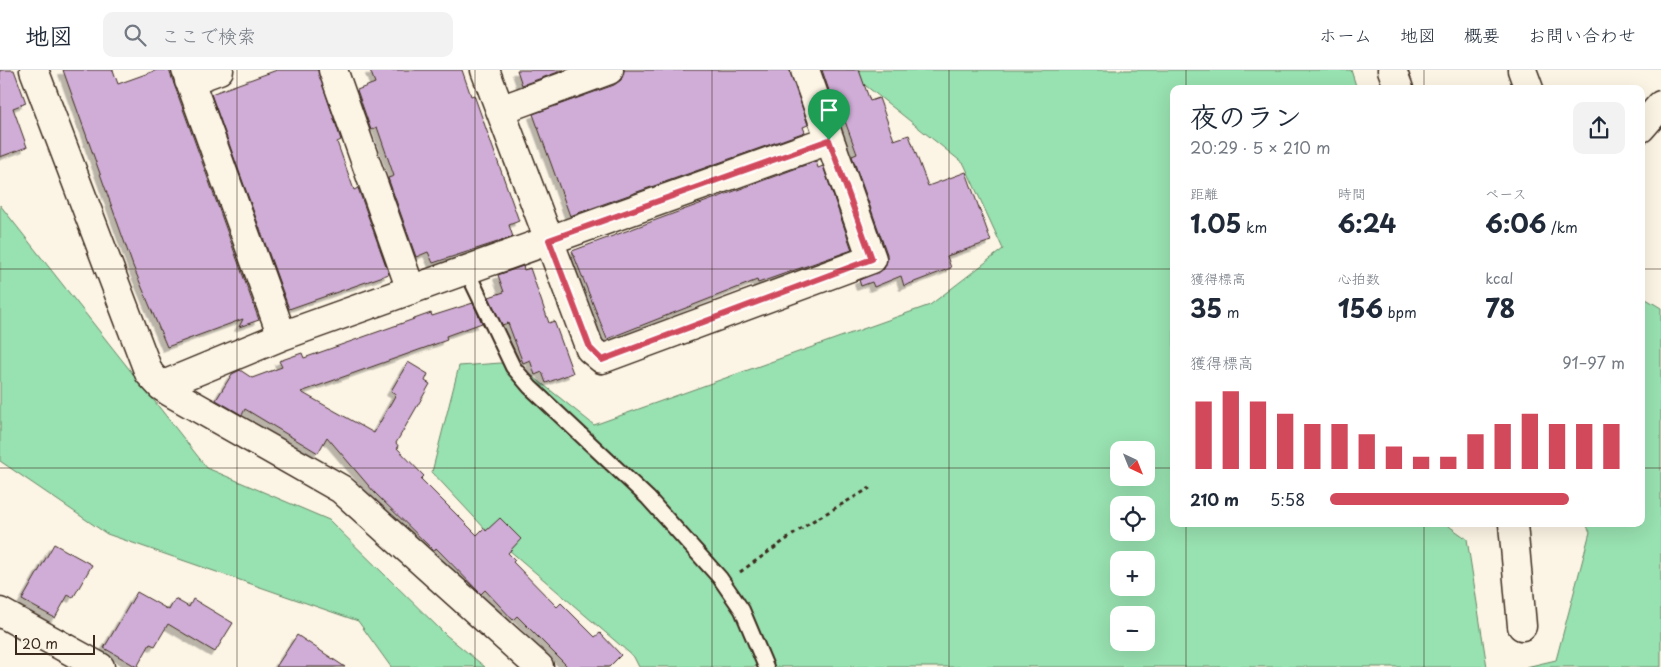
<!DOCTYPE html>
<html lang="ja">
<head>
<meta charset="utf-8">
<style>
  :root { --surface:#fff; --page:#f2f2f3; --text:#1f2937; --muted:#747a83; --line:#e0e1e3; --accent:#d1495b }
  body { margin:0; font-family:"Playpen Sans","Klee One",sans-serif; background:var(--page); color:var(--text); height:100vh; display:flex; flex-direction:column; font-size:19px; white-space:nowrap }
  * { box-sizing:border-box; margin:0 }
  p { font-size:16px; color:var(--muted) }
  .icon { flex:none; width:28px; height:28px; fill:none; stroke:currentColor; stroke-width:2; stroke-linecap:round; stroke-linejoin:round }
  .map { position:relative; flex:1; overflow:hidden }
  .details { position:absolute; left:1170px; top:15px; width:475px; height:442px; display:flex; flex-direction:column; background:var(--surface); border-radius:10px; box-shadow:0 5px 20px #0002 }
  .details>* { flex:none }
  .needle { width:32px; rotate:137deg }
  .tools { position:absolute; left:1110px; top:371px; display:grid; gap:10px }
  .tools a { display:grid; place-items:center; width:45px; height:45px; border-radius:10px; background:var(--surface); box-shadow:0 5px 20px #0002; font-size:25px }
  .scale { position:absolute; left:15px; bottom:12px; width:80px; box-sizing:border-box; padding-left:5px; border:2px solid #3b2a1e; border-top:0; font-size:14px; line-height:18px; white-space:nowrap; color:#3b2a1e; -webkit-text-stroke:4px #fcf5e5; paint-order:stroke }
  .pin { position:absolute; display:grid; place-items:center; width:42px; height:42px; color:#fff; margin:-51px -21px; border-radius:50% 50% 50% 0; rotate:-45deg; box-shadow:0 0 5px #0007 }
  .pin .icon { rotate:45deg }
  .round { display:grid; place-items:center; flex:none; width:52px; height:52px; border-radius:10px; background:var(--page) }
  .overview { display:flex; align-items:center; justify-content:space-between; height:85px; padding:0 20px }
  h1 { font-size:28px; font-weight:700; line-height:38px }
  .stats { display:grid; grid-template-columns:repeat(3,1fr); gap:8px; height:85px; padding:5px 20px }
  .stats div { display:grid; align-content:center }
  .stats b { font-size:25px; font-weight:700 }
  .stats small { font-size:14px; font-weight:400 }
  .stats p { font-size:14px }
  .chart { height:140px; padding:10px 20px }
  .chart p { display:flex; justify-content:space-between }
  .chart svg { width:100%; height:90px; margin-top:5px; stroke:var(--accent); stroke-width:6 }
  ul { padding:0 20px; list-style:none; font-size:16px }
  li { display:grid; grid-template-columns:80px 60px 1fr; align-items:center; height:38px }
  li i { height:12px; border-radius:6px; background:var(--accent) }
  header { display:flex; align-items:center; gap:30px; box-sizing:border-box; height:70px; padding:0 25px; background:var(--surface); border-bottom:1px solid var(--line) }
  header strong { font-size:24px }
  nav { display:flex; gap:28px; margin-inline-start:auto; font-size:18px }
  .search { width:350px; height:45px; background:var(--page); display:flex; align-items:center; gap:12px; box-sizing:border-box; padding:0 18px; border-radius:10px; color:var(--muted); font-size:19px }
  .map>svg:first-child { display:block }
</style>
</head>
<body>
<header>
<strong>地図</strong>
<div class="search"><svg class="icon" aria-label="search" viewBox="0 0 24 24"><circle cx="10" cy="10" r="6"/><path d="M15 15l6 6"/></svg>ここで検索</div>
<nav><a>ホーム</a><a>地図</a><a>概要</a><a>お問い合わせ</a></nav>
</header>
<div class="map">
<svg width="1661" height="597" viewBox="0 0 1661 597">
  <defs>
    <filter id="shadow"><feDropShadow dx="-4.5" dy="4.5" stdDeviation="0" flood-color="#0004"/></filter>
  </defs>
  <rect width="100%" height="100%" fill="#fcf5e5"/>
  <filter id="ink" filterUnits="userSpaceOnUse"><feTurbulence type="fractalNoise" baseFrequency=".02" numOctaves="2"/><feDisplacementMap in="SourceGraphic" scale="10" xChannelSelector="R" yChannelSelector="G"/><feConvolveMatrix kernelMatrix="1 2 1 2 8 2 1 2 1" color-interpolation-filters="sRGB"/></filter>
  <g filter="url(#ink)">
    <!-- green -->
    <path fill="#98e1b0" stroke="#6a8667" fill-rule="evenodd" d="M 846,0 L 1351,0 L 1357,19 L 1174,19 L 1174,454 L 1446,454 L 1467,469 L 1487,597 L 639,597 L 634,587 L 488,462 L 432,402 L 459,296 L 515,292 L 594,355 L 930,235 L 1003,179 L 964,94 ZM 1119,380 L 1146,380 L 1146,408 L 1119,408 ZM 1119,435 L 1146,435 L 1146,462 L 1119,462 ZM 1119,490 L 1146,490 L 1146,518 L 1119,518 ZM 1119,545 L 1146,545 L 1146,572 L 1119,572 Z
      M 0,135 L 207,398 L 329,450 L 446,565 L 485,597 L 391,597 L 358,551 L 107,464 L 0,391 Z
      M 1641,226 L 1661,238 L 1661,597 L 1526,597 L 1556,590 L 1590,462 L 1586,454 L 1641,454 Z"/>
    <!-- building -->
    <path fill="#d0add7" stroke="#3b2a1e" filter="url(#shadow)" d="M 0,0 L 14,0 L 26,33 L 13,38 L 27,77 L 0,87 Z
      M 63,0 L 113,0 L 118,14 L 157,0 L 169,0 L 259,250 L 239,257 L 243,249 L 167,277 L 133,196 Z
      M 277,0 L 318,0 L 341,70 L 337,72 L 354,120 L 358,118 L 389,204 L 289,239 L 211,24 Z
      M 370,0 L 462,0 L 471,26 L 474,25 L 519,151 L 509,155 L 513,167 L 433,193 L 428,182 L 416,187 L 388,108 L 394,106 L 377,57 L 371,60 L 357,20 L 375,13 Z
      M 517,0 L 564,0 L 522,15 Z
      M 624,0 L 790,0 L 808,55 L 803,57 L 805,62 L 570,146 L 533,44 L 614,15 L 621,10 Z
      M 822,0 L 859,0 L 870,31 L 879,28 L 894,70 L 909,65 L 928,116 L 966,102 L 991,171 L 947,186 L 951,198 L 904,216 L 901,206 L 874,217 L 872,212 L 861,216 L 859,210 L 884,199 L 887,191 L 887,184 L 852,86 L 857,84 L 842,43 L 837,44 Z
      M 816,91 L 818,98 L 823,96 L 852,180 L 758,213 L 757,210 L 607,269 L 572,181 Z
      M 523,196 L 524,200 L 530,198 L 549,253 L 554,251 L 573,303 L 546,313 L 542,302 L 535,305 L 530,290 L 523,293 L 508,253 L 502,255 L 489,227 L 504,222 L 498,205 Z
      M 473,233 L 482,253 L 446,266 L 447,270 L 301,322 L 374,363 L 396,324 L 391,321 L 408,292 L 428,304 L 425,311 L 430,314 L 396,373 L 399,377 L 397,378 L 424,406 L 421,409 L 477,465 L 484,458 L 486,461 L 500,448 L 521,469 L 508,483 L 515,490 L 513,492 L 557,537 L 561,533 L 595,567 L 600,563 L 621,585 L 609,597 L 568,597 L 517,546 L 513,550 L 485,520 L 481,524 L 436,478 L 434,481 L 374,422 L 327,367 L 318,383 L 245,339 L 242,345 L 216,330 L 232,304 L 240,300 L 252,308 L 282,297 L 279,291 L 302,283 L 304,288 L 431,243 L 432,246 Z
      M 54,474 L 92,495 L 73,528 L 68,525 L 55,548 L 22,530 Z
      M 137,522 L 169,540 L 175,529 L 189,537 L 193,529 L 233,553 L 215,582 L 168,554 L 155,576 L 150,574 L 137,597 L 104,578 Z
      M 297,565 L 345,597 L 276,597 Z"/>
    <g fill="none" stroke-linecap="round" stroke-linejoin="round">
      <defs>
        <path id="service" d="M 466,199 L 513,297 L 530,317 L 648,428 L 720,508 L 742,540 L 766,597"/>
        <path id="minor" d="M 34,0 L 149,303 L 161,316 L 170,322 L 341,419 L 539,597
          M 186,0 L 282,266
          M 333,0 L 411,220
          M 485,0 L 590,279 L 602,289 L 872,189 L 805,0
          M 1392,0 L 1399,19
          M 1522,0 L 1529,19
          M 189,11 L 219,0
          M 500,40 L 609,0
          M 1641,58 L 1661,35
          M 161,316 L 282,266 L 829,70
          M 1513,454 L 1522,556
          M 0,542 L 100,597"/>
      </defs>
      <!-- service casing -->
      <use href="#service" stroke="#3b2a1e" stroke-width="18"/>
      <!-- minor casing -->
      <use href="#minor" stroke="#3b2a1e" stroke-width="31"/>
      <!-- path -->
      <path stroke="#3b2a1e" stroke-width="3" stroke-dasharray="4 4" stroke-linecap="butt" d="M 740,502 L 811,452 L 870,418"/>
      <!-- service -->
      <use href="#service" stroke="#fcf5e5" stroke-width="14"/>
      <!-- minor -->
      <use href="#minor" stroke="#fcf5e5" stroke-width="28"/>
    </g>
  </g>
  <g fill="none" stroke-linecap="round" stroke-linejoin="round" filter="url(#ink)">
    <defs>
      <path id="route" d="M 829,70 L 872,189 L 602,290 L 590,278 L 549,170 Z"/>
    </defs>
    <!-- route casing -->
    <use href="#route" stroke="#fff" stroke-width="10"/>
    <!-- route -->
    <use href="#route" stroke="#d1495b" stroke-width="6"/>
  </g>
  <!-- grid -->
  <path fill="none" stroke="#3b2a1e" stroke-width="1" stroke-opacity="0.55" d="M 237,0 L 237,597M 475,0 L 475,597M 712,0 L 712,597M 949,0 L 949,597M 1186,0 L 1186,19M 1424,0 L 1424,19M 0,199 L 1174,199M 1641,199 L 1661,199M 0,398 L 1119,398M 1146,398 L 1174,398M 1641,398 L 1661,398M 1186,454 L 1186,597M 1424,454 L 1424,597"/>
</svg>
<div class="tools">
<a><svg class="needle" viewBox="-14 -14 28 28"><path d="M0-13l5 13h-10z" fill="#e53935"/><path d="M0 13l5-13h-10z" fill="#747a83"/></svg></a>
<a><svg class="icon" aria-label="locate" viewBox="0 0 24 24"><circle cx="12" cy="12" r="6"/><path d="M12 2v4M12 18v4M2 12h4M18 12h4"/></svg></a>
<a>+</a>
<a>−</a>
</div>
<div class="scale">20 m</div>
<div class="pin" style="left:829px;top:70px;background:#1e9e55"><svg class="icon" aria-label="arrive" viewBox="0 0 24 24"><path d="M6 21V4h12l-3 4 3 4H6"/></svg></div>
<section class="details">
<div class="overview"><div><h1>夜のラン</h1><p>20:29 · 5 × 210 m</p></div><a class="round"><svg class="icon" aria-label="share" viewBox="0 0 24 24"><path d="M12 15V3M7 8l5-5 5 5M5 13v7h14v-7"/></svg></a></div>
<div class="stats">
<div><p>距離</p><b>1.05<small> km</small></b></div>
<div><p>時間</p><b>6:24</b></div>
<div><p>ペース</p><b>6:06<small> /km</small></b></div>
</div>
<div class="stats">
<div><p>獲得標高</p><b>35<small> m</small></b></div>
<div><p>心拍数</p><b>156<small> bpm</small></b></div>
<div><p>kcal</p><b>78</b></div>
</div>
<div class="chart"><p><span>獲得標高</span>91–97 m</p>
<svg viewBox="0 0 160 44" preserveAspectRatio="none"><path d="M5 44V11M15 44V6M25 44V11M35 44V17M45 44V22M55 44V22M65 44V27M75 44V33M85 44V38M95 44V38M105 44V27M115 44V22M125 44V17M135 44V22M145 44V22M155 44V22"/></svg>
</div>
<ul>
<li><b>210 m</b>5:58<i style="width:81%"></i></li>
</ul>
</section>
</div>
</body>
</html>
